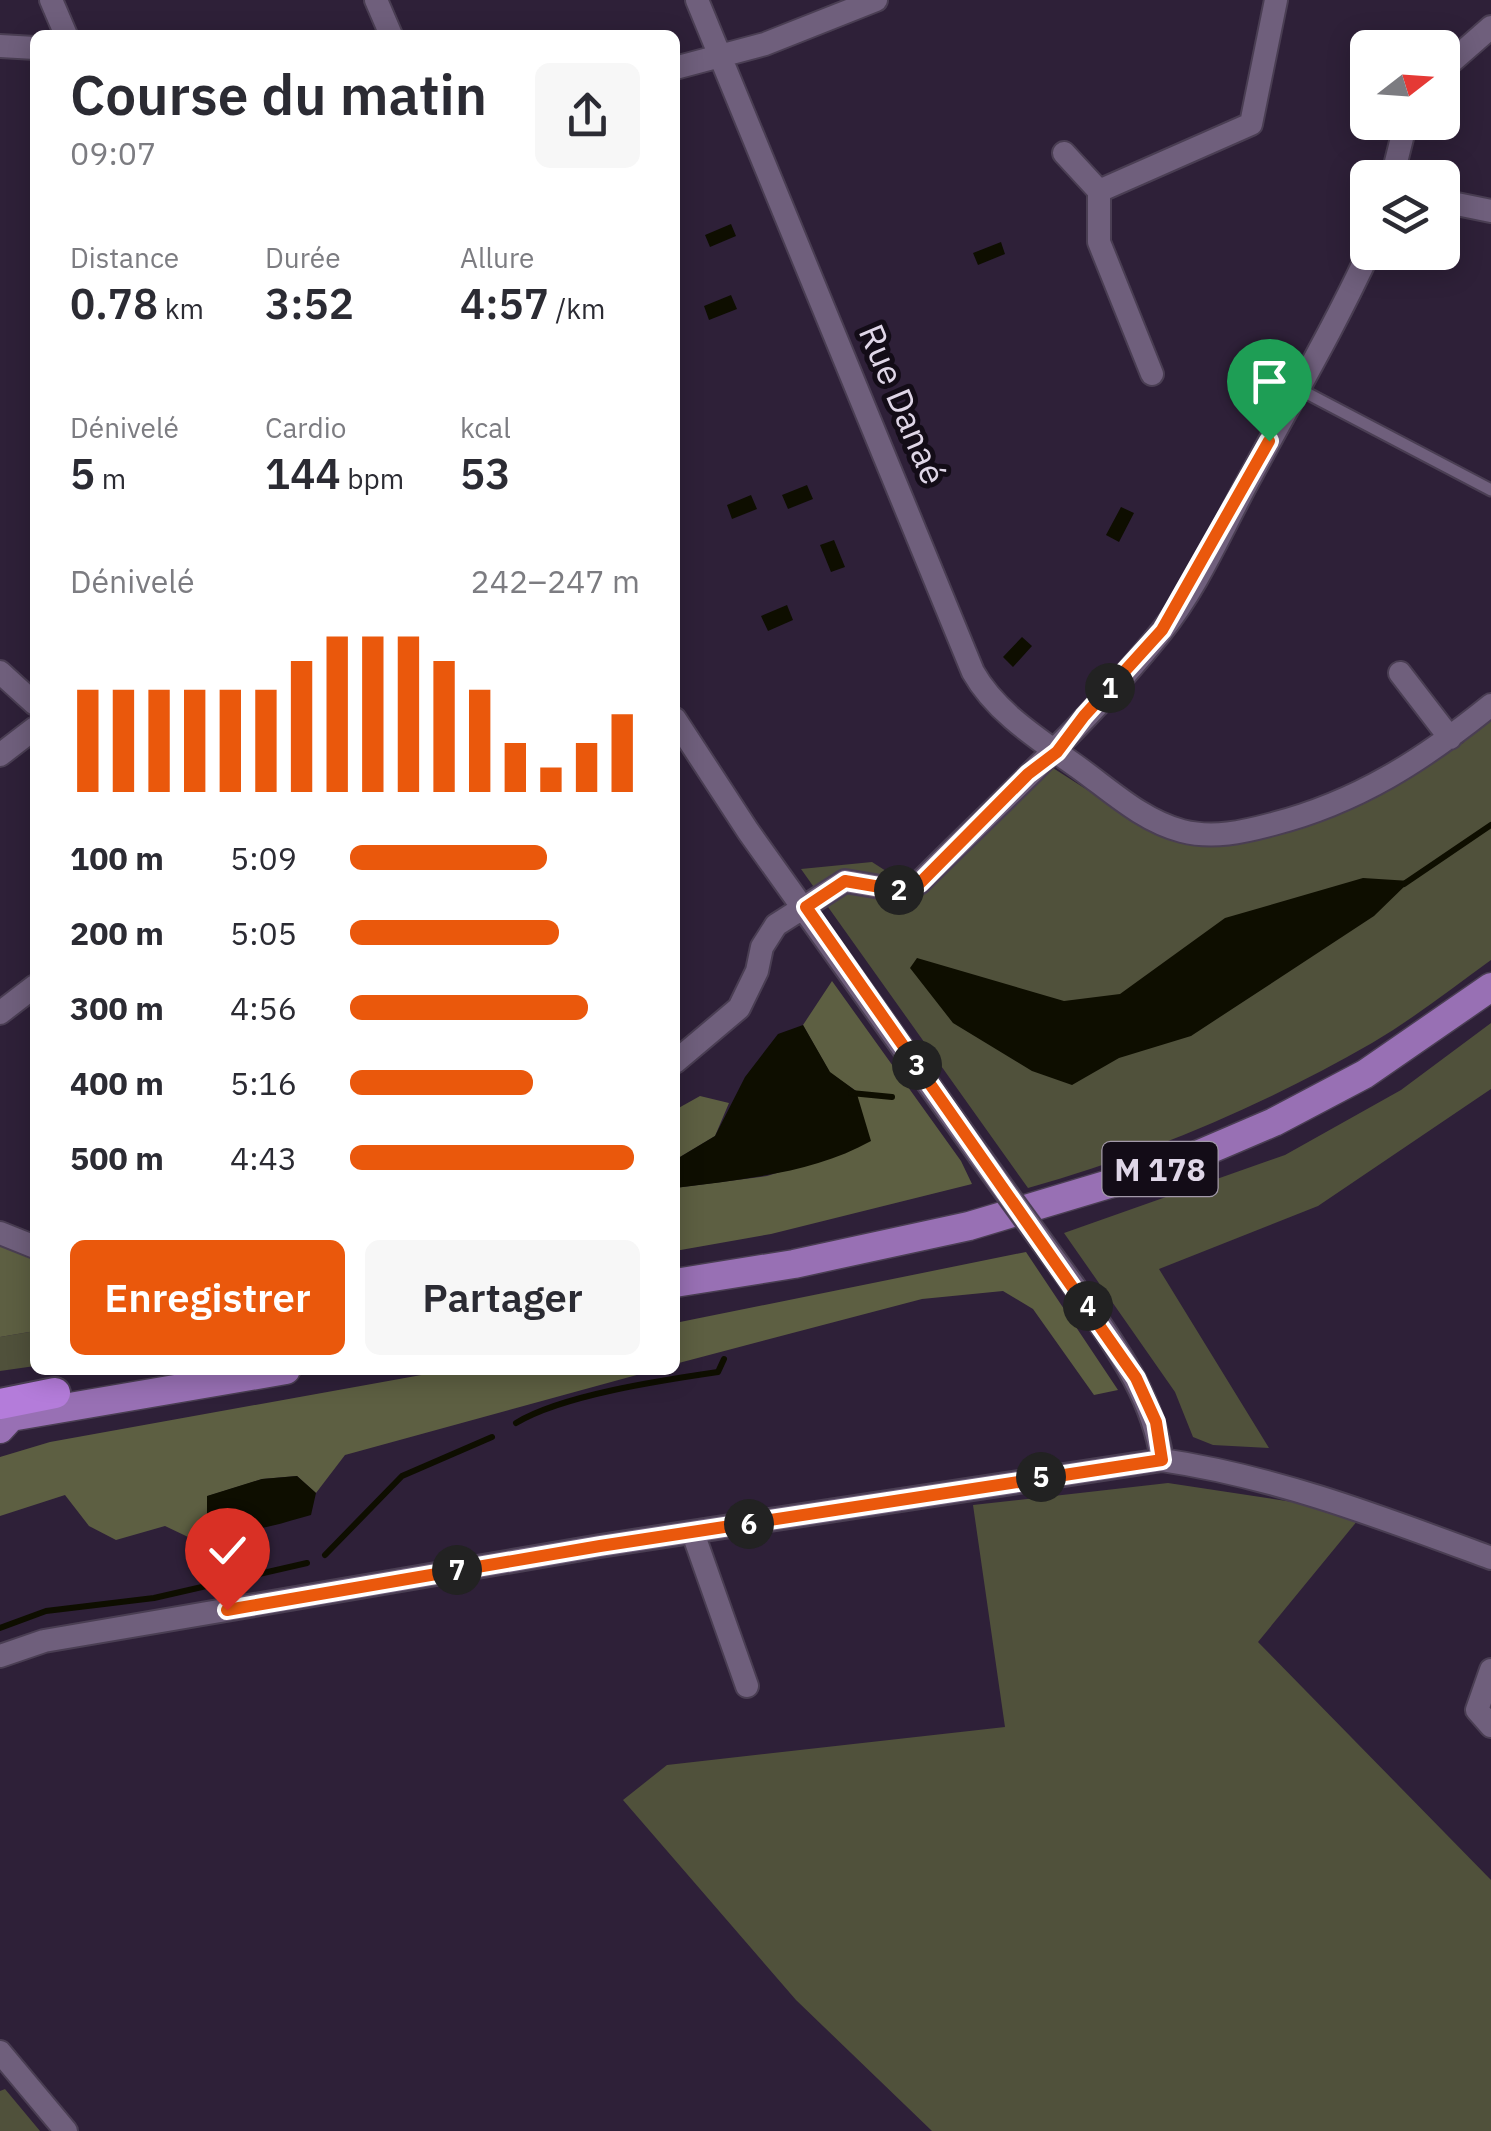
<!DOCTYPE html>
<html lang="fr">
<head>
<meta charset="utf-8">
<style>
  :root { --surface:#fff; --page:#f7f7f7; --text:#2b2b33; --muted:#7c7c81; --accent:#ea580c }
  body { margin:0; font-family:"IBM Plex Sans",sans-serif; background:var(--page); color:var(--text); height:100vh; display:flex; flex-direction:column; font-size:38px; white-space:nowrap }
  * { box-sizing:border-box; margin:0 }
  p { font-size:32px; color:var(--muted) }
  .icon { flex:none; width:55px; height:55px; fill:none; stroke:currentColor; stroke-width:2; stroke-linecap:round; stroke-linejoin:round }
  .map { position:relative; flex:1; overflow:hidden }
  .details { position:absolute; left:30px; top:30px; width:650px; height:1345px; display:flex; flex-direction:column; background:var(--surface); border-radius:15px; box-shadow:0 5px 25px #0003 }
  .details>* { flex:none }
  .needle { width:65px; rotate:73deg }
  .tools { position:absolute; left:1350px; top:30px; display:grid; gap:20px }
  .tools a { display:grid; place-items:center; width:110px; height:110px; border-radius:15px; background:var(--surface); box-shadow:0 5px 25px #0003; font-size:50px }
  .pin { position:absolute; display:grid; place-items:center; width:85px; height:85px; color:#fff; margin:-102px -42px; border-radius:50% 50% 50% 0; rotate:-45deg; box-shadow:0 0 10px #0007 }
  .pin .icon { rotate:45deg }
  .km { position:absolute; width:50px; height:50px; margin:-25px; border-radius:50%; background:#222; color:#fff; font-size:28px; line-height:50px; text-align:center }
  .round { display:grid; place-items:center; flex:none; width:105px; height:105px; border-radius:15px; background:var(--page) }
  .head { display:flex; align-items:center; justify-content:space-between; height:170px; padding:0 40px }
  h1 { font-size:55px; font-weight:600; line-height:75px }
  .metrics { display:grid; grid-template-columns:repeat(3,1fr); gap:15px; height:170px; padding:10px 40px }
  .metrics div { display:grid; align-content:center }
  .metrics b { font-size:42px; font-weight:600 }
  .metrics small { font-size:28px; font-weight:400 }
  .metrics p { font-size:28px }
  .chart { height:280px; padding:20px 40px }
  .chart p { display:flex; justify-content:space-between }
  .chart svg { width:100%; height:180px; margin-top:10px; stroke:var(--accent); stroke-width:6 }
  .primary-button { display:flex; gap:20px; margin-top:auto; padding:20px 40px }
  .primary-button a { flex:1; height:115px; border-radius:15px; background:var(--accent); color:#fff; font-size:40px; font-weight:600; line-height:115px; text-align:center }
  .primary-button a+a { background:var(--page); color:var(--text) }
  ul { padding:0 40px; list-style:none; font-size:32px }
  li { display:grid; grid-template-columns:160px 120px 1fr; align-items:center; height:75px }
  li i { height:25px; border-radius:12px; background:var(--accent) }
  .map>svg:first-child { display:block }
</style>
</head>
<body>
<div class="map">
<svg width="1491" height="2131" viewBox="0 0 1491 2131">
  <rect width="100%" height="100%" fill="#2e2038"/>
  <!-- green -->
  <path fill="#50513b" d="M 1491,714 L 1491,960 C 1452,988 1413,1019 1372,1043 C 1262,1106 1150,1154 1028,1188 L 801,869 L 872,862 L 914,889 L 1053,768 L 1125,814 L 1194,841 L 1339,814 L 1463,743 Z
    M 1491,1023 L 1491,1089 L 1318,1206 L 1159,1269 L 1269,1448 L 1213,1445 L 1193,1437 L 1175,1392 L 1064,1233 L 1285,1155 L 1401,1090 Z
    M 35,1331 L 35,1366 L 0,1371 L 0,1337 Z
    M 1168,1483 L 1306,1504 L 1358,1520 L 1258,1642 L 1491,1880 L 1491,2131 L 932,2131 L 796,2000 L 623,1800 L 667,1765 L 1005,1727 L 973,1505 Z
    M 5,2089 L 40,2131 L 0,2131 L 0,2091 Z"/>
  <!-- forest -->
  <path fill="#5d5f42" d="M 832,981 L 961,1161 L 972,1184 L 771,1234 L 675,1251 L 675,1188 L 767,1176 L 806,1164 L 856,1091 L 830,1073 L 803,1025 Z
    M 700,1096 L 729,1103 L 715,1136 L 675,1160 L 675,1110 Z
    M 0,1246 L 35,1257 L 35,1331 L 0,1337 Z
    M 1026,1252 L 1118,1390 L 1094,1395 L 1033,1309 L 1003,1291 L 922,1299 L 675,1364 L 675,1323 Z
    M 449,1370 L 655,1370 L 345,1455 L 316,1493 L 297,1476 L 262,1479 L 208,1496 L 222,1529 L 253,1530 L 248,1543 L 207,1546 L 165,1526 L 116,1540 L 89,1526 L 65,1495 L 0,1516 L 0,1457 L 50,1442 Z"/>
  <!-- water -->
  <path fill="#0e0e00" d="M 731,224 L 736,236 L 710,247 L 705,235 Z
    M 1001,242 L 1005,254 L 978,265 L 973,253 Z
    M 731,295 L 737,309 L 709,320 L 704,306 Z
    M 807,485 L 813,499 L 788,509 L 782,495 Z
    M 751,495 L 757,509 L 732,519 L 727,505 Z
    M 1121,507 L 1134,513 L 1119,542 L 1106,535 Z
    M 834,540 L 845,567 L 831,572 L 820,545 Z
    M 787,605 L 793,620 L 768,631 L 761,616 Z
    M 1022,637 L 1032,646 L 1013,667 L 1003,657 Z
    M 1363,878 L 1410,881 L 1374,916 L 1191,1036 L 1119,1058 L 1072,1085 L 1032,1071 L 953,1023 L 910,968 L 917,958 L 1064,1001 L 1120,994 L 1225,918 Z
    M 803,1025 L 830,1072 L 856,1091 L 871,1141 C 812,1174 741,1179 675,1188 L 675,1160 L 715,1136 L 745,1077 L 778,1034 Z
    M 297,1476 L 316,1493 L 311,1515 C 277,1524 238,1541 207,1518 L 207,1496 L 262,1479 Z"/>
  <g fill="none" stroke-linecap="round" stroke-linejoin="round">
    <!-- stream -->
    <path stroke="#0e0e00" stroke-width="6" d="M 1404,884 L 1491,825
      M 851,1093 L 892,1097
      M 516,1423 C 562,1395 663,1380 718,1372 L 724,1359
      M 325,1555 L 402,1476 L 492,1437
      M 0,1628 L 46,1611 L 154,1598 L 307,1563"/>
    <defs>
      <path id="service" d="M 1297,388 L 1491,490"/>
      <path id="minor" d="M 51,0 L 66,35
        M 376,0 L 391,35
        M 697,0 L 973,672 C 996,713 1040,740 1079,768 C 1111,791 1143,821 1182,831 C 1213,839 1243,832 1273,824 C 1358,802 1423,760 1491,705
        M 0,46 L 35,48
        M 675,68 L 765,44 L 876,0
        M 1442,70 L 1491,27
        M 1064,153 L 1099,191 L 1099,242 L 1152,374
        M 1392,178 L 1406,122
        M 1099,191 L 1251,124 L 1276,0
        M 1442,201 L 1491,211
        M 0,672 L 35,704
        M 1400,673 L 1450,738
        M 675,719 L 748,831 L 979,1155
        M 0,755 L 35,728
        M 0,1013 L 35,986
        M 675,1062 L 739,1008 L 757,971 L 762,947 L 776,925 L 845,881 L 898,890 L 919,883 C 1002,800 1088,723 1161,632 C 1199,585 1223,526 1252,474 C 1291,401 1334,328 1369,252
        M 0,1233 L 35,1247
        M 1074,1286 C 1112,1342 1152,1392 1162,1460
        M 693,1533 L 747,1686
        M 0,1656 L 44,1641 L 600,1546 L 1162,1460 C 1277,1477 1383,1518 1491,1558
        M 1491,1670 L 1477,1710 L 1491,1726
        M 0,2052 L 66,2131"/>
      <path id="primary" d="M 675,1283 L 794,1264 L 969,1226 L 1176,1164 L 1274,1122 L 1365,1074 L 1491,987
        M 0,1429 L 11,1417 L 286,1370"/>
      <path id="motorway" d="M 0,1404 L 55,1393"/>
    </defs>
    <!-- service casing -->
    <use href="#service" stroke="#4a3e53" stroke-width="15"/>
    <!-- minor casing -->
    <use href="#minor" stroke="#4a3e53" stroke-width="26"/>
    <!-- primary casing -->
    <use href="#primary" stroke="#4a3e53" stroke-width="31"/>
    <!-- motorway casing -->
    <use href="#motorway" stroke="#4a3e53" stroke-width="34"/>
    <!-- service -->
    <use href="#service" stroke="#6f5f7c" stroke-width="11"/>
    <!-- minor -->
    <use href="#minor" stroke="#6f5f7c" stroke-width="22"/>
    <!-- primary -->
    <use href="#primary" stroke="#9870b4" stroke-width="28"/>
    <!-- motorway -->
    <use href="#motorway" stroke="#b47cda" stroke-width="30"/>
    <defs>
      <path id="minor-bridge" d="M 979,1155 L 1074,1286"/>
    </defs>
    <!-- minor-bridge casing -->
    <use href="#minor-bridge" stroke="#4a3e53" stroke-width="26" stroke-linecap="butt"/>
    <!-- minor-bridge -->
    <use href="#minor-bridge" stroke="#6f5f7c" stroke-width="22"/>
  </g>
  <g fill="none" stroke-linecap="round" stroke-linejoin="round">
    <defs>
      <path id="route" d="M 227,1610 L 600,1546 L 1162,1460 L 1156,1422 L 1136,1378 L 806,907 L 845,881 L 898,890 L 920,883 L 1028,774 L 1057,752 L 1084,716 L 1162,630 L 1269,441"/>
    </defs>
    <!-- route casing -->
    <use href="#route" stroke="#fff" stroke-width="20"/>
    <!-- route -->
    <use href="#route" stroke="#ea580c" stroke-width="12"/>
  </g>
  <g text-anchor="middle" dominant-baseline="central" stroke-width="10" stroke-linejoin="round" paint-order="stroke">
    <!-- shield labels -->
    <rect fill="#130c17" stroke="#a299a9" stroke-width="2.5" x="1102.5" y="1142" width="115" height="54" rx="8"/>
    <g font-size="32" font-weight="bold" fill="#dfd6e7">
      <text x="1160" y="1169">M 178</text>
    </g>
    <!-- street labels -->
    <g font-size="35" fill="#dfd6e7" stroke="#130c17">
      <text transform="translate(903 404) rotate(67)">Rue Danaé</text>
    </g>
  </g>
</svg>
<div class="tools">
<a><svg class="needle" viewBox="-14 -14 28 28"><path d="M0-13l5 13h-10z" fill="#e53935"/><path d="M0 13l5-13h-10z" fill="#7c7c81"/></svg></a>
<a><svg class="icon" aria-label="layers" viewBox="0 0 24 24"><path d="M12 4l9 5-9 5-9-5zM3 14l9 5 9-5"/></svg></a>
</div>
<div class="pin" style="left:1269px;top:441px;background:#1e9e55"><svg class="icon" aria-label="arrive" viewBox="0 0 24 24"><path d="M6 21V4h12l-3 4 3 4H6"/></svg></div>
<div class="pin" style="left:227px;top:1610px;background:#d93025"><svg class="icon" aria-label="check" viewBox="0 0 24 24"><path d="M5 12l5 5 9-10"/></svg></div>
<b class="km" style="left:1110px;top:688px">1</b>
<b class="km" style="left:899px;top:890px">2</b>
<b class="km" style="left:917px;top:1065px">3</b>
<b class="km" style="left:1088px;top:1306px">4</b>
<b class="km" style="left:1041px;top:1477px">5</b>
<b class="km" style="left:749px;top:1524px">6</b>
<b class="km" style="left:457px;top:1570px">7</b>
<section class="details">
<div class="head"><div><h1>Course du matin</h1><p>09:07</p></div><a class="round"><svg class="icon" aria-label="share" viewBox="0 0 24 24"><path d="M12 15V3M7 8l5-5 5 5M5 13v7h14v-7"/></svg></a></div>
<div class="metrics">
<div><p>Distance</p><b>0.78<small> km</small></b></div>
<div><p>Durée</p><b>3:52</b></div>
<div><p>Allure</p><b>4:57<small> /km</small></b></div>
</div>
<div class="metrics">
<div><p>Dénivelé</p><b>5<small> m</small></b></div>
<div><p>Cardio</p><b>144<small> bpm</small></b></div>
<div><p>kcal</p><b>53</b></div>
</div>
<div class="chart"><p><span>Dénivelé</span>242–247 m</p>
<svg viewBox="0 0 160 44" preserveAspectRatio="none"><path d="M5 44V19M15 44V19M25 44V19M35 44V19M45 44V19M55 44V19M65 44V12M75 44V6M85 44V6M95 44V6M105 44V12M115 44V19M125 44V32M135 44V38M145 44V32M155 44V25"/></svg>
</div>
<ul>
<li><b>100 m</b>5:09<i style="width:68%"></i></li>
<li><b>200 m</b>5:05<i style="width:72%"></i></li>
<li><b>300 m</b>4:56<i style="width:82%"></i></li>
<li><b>400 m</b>5:16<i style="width:63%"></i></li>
<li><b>500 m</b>4:43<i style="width:98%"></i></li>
</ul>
<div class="primary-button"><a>Enregistrer</a><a>Partager</a></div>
</section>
</div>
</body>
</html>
